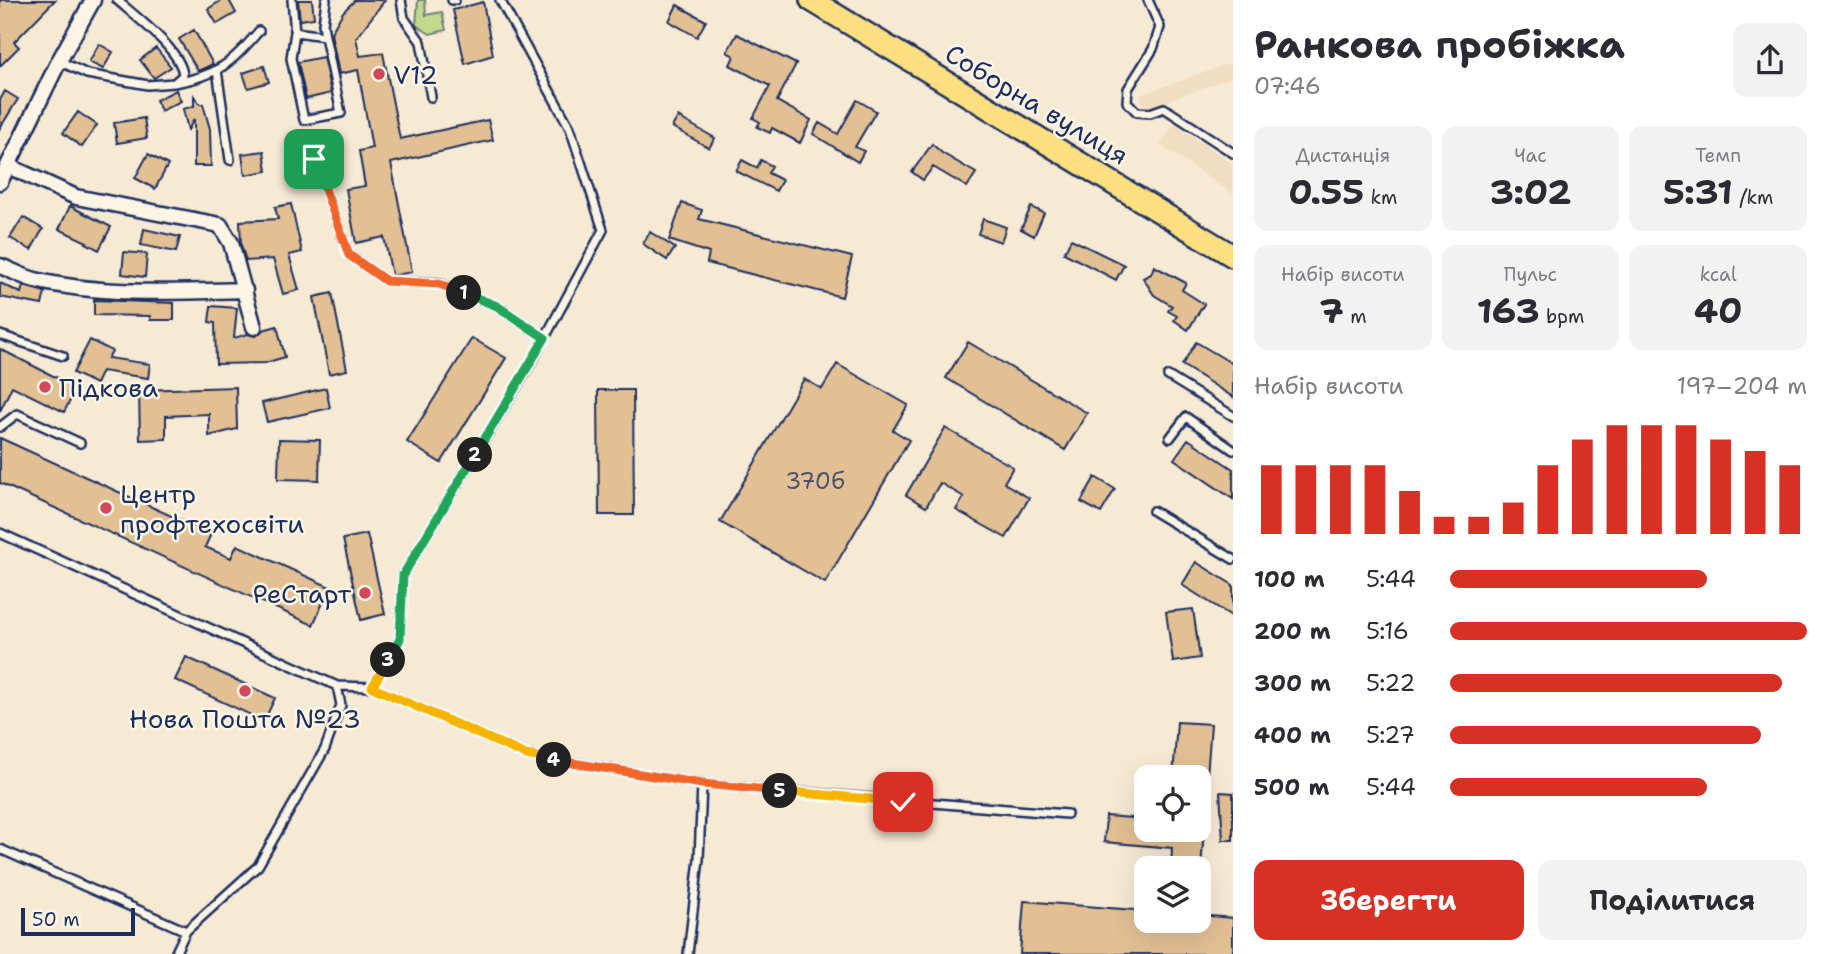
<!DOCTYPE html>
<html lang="uk">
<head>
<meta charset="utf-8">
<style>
  :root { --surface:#fff; --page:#f2f2f3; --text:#2b2b33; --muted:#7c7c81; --accent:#d93025 }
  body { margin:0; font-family:"Shantell Sans",sans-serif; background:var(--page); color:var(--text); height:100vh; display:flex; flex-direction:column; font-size:26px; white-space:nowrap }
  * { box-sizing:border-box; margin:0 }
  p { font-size:23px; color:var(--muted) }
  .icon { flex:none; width:38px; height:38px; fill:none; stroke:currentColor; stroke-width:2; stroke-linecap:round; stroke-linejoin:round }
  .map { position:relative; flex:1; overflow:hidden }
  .panel { display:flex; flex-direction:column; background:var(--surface); width:595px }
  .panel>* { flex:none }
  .fabs { position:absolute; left:1134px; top:765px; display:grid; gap:14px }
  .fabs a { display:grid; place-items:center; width:77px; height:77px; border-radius:14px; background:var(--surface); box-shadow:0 7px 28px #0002; font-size:35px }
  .scale { position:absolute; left:21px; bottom:18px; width:114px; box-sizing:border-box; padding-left:7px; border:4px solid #1b2f5e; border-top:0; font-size:19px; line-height:24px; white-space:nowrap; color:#1b2f5e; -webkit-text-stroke:5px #fcf5e5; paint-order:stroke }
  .pin { position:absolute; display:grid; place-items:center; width:60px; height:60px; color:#fff; margin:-30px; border-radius:14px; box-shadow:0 4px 10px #0006 }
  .km { position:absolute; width:35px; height:35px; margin:-18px; border-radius:50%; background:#222; color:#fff; font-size:19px; line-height:35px; text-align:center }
  .round { display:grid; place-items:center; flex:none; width:74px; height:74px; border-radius:14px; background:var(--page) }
  .overview { display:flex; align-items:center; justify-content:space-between; height:119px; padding:0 21px }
  h1 { font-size:38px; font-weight:700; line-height:52px }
  .stats { display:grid; grid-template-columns:repeat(3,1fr); gap:10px; height:119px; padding:7px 21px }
  .stats div { display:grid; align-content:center; border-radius:14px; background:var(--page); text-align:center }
  .stats b { font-size:35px; font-weight:700 }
  .stats small { font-size:19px; font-weight:400 }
  .stats p { font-size:19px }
  .chart { height:196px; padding:14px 21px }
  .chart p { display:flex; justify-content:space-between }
  .chart svg { width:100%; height:126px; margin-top:7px; stroke:var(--accent); stroke-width:6 }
  .action { display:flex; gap:14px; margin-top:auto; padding:14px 21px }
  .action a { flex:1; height:80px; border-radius:14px; background:var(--accent); color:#fff; font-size:28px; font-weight:700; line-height:80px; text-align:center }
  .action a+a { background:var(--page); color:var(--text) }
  ul { padding:0 21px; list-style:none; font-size:23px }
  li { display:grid; grid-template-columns:112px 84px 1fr; align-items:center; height:52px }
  li i { height:18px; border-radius:9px; background:var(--accent) }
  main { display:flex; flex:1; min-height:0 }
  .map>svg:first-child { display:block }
</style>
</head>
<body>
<main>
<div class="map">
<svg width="1233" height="954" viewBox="0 0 1233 954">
  <rect width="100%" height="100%" fill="#f7ead5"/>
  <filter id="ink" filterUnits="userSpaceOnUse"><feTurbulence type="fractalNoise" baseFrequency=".0143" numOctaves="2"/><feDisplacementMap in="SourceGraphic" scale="14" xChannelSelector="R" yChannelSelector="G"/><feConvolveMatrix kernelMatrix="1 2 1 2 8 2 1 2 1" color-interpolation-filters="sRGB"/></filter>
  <g filter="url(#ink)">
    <!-- built -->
    <path fill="#f1ddc2" d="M 1233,62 L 1233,77 L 1145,109 L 1140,95 Z
      M 1174,124 L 1233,164 L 1233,194 L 1160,145 Z"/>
    <!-- green -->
    <path fill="#c1d88e" stroke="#6e8476" stroke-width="2" d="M 418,0 L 425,0 L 426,15 L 442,12 L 446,30 L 430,34 L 416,25 Z"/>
    <!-- building -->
    <path fill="#e2c094" stroke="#1b2f5e" stroke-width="2" d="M 0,0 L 55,0 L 14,42 L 19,47 L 0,66 Z
      M 222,0 L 229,0 L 236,13 L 217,24 L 208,9 Z
      M 298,0 L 312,0 L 314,18 L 300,20 Z
      M 355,0 L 385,0 L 356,38 L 360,56 L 383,53 L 400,139 L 488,120 L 493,140 L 391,163 L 412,272 L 396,275 L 392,275 L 384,237 L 356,243 L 346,189 L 365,186 L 359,151 L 372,148 L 358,70 L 339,74 L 331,33 L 343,12 Z
      M 483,2 L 493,55 L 465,64 L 453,10 Z
      M 677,5 L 706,21 L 697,37 L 669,21 Z
      M 194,30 L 213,64 L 198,71 L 179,39 Z
      M 737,34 L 796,64 L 777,101 L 811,120 L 800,143 L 772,128 L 770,133 L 757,127 L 760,122 L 753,118 L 770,86 L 730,65 L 734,56 L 727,52 Z
      M 99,44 L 113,52 L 103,69 L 89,62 Z
      M 156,48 L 171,67 L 154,78 L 140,60 Z
      M 323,57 L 331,93 L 306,99 L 298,62 Z
      M 264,66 L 269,82 L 248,88 L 243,73 Z
      M 176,90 L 181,101 L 161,111 L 156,100 Z
      M 5,91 L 18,99 L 0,128 L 0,100 Z
      M 194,96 L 200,104 L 203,104 L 210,129 L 211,166 L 194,166 L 194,119 L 188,130 L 183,109 L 194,106 Z
      M 857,100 L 876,111 L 855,147 L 864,151 L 858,162 L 813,134 L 819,123 L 838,134 Z
      M 78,112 L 97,125 L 82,147 L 63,133 Z
      M 678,117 L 715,138 L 709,148 L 672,127 Z
      M 144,118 L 147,138 L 117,143 L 114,123 Z
      M 932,144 L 942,153 L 976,173 L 967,187 L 933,167 L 923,180 L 912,172 Z
      M 264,151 L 267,171 L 245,175 L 242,154 Z
      M 148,154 L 168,165 L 155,189 L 135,178 Z
      M 742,160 L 757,168 L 761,160 L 772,166 L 768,173 L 782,180 L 776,191 L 736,171 Z
      M 682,203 L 702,210 L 699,219 L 852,257 L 842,297 L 707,263 L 709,253 L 669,240 Z
      M 291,204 L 302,252 L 289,255 L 299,290 L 283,294 L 273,259 L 246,261 L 241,245 L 240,221 L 278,219 L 275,207 Z
      M 70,206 L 111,227 L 99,250 L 86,243 L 87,242 L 59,229 Z
      M 1031,207 L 1044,213 L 1034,236 L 1021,229 Z
      M 23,217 L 43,229 L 31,250 L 10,238 Z
      M 983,219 L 1006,227 L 1001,242 L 978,234 Z
      M 144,229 L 180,237 L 176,252 L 141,245 Z
      M 650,232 L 675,248 L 667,260 L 643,244 Z
      M 1071,239 L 1124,265 L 1116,280 L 1064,253 Z
      M 124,252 L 147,254 L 145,277 L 122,274 Z
      M 1154,266 L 1186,283 L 1182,290 L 1204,304 L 1188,330 L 1174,320 L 1177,316 L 1168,311 L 1172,306 L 1154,295 L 1143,278 L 1151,274 Z
      M 0,283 L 21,293 L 23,286 L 45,292 L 42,305 L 0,297 Z
      M 332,293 L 347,370 L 329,374 L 314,297 Z
      M 94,300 L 174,303 L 174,320 L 150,320 L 150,316 L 94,315 Z
      M 211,306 L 237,308 L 234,338 L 248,334 L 256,336 L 263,330 L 277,326 L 285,357 L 265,363 L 216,364 L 215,323 L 209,322 Z
      M 472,338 L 506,358 L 441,463 L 407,442 Z
      M 90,340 L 112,351 L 108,358 L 150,364 L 148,378 L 102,371 L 96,384 L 73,373 Z
      M 968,342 L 1087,413 L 1065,450 L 946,378 Z
      M 1196,342 L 1233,364 L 1233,397 L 1182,365 Z
      M 0,349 L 77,388 L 64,412 L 12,386 L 0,411 Z
      M 837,364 L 908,405 L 893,430 L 909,440 L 825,583 L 720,522 L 804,379 L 822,389 Z
      M 236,387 L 237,429 L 209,436 L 209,414 L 166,416 L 166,439 L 140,440 L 139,390 Z
      M 326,388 L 330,408 L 267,422 L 262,403 Z
      M 598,390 L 633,390 L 634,515 L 599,515 Z
      M 945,428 L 1013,467 L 1004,483 L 1029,498 L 1006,538 L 956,510 L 964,497 L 940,483 L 926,507 L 906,495 Z
      M 0,438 L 211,534 L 205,547 L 231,558 L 237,545 L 330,587 L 313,625 L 0,483 Z
      M 279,439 L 320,440 L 319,480 L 278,479 Z
      M 1188,439 L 1233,469 L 1233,499 L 1174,459 Z
      M 1095,477 L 1115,489 L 1101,513 L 1081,502 Z
      M 367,534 L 385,614 L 361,620 L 343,539 Z
      M 1196,562 L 1233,585 L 1233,617 L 1182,585 Z
      M 1193,609 L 1200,658 L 1173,662 L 1166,612 Z
      M 186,657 L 275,698 L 264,721 L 175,680 Z
      M 1177,722 L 1211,724 L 1207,777 L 1173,777 Z
      M 1220,792 L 1233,793 L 1233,840 L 1223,840 Z
      M 1106,816 L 1146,819 L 1146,830 L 1204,830 L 1201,868 L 1171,868 L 1172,848 L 1104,842 Z
      M 1024,901 L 1146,911 L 1146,920 L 1199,920 L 1199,915 L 1233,918 L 1233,954 L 1020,954 Z"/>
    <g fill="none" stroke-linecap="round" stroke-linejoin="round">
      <defs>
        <path id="service" d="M 292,0 L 295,32 L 291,58 L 304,120 L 341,113 L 325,36 L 295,32
          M 401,0 L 404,18 L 421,42 L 431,97
          M 452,0 L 455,0
          M 1148,0 L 1160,27 L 1153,49 L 1128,89 L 1127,102 L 1137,112 L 1150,113 L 1164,108 L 1233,153
          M 325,36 L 323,24 L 326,0
          M 59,61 L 87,74 L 148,85 L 174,83 L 183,75 C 181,50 135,16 117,0
          M 217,70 L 230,160
          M 174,83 C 217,76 232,63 259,31
          M 314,159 L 349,255 L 386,281 L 439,283 L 497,306 L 545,338
          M 0,335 L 63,356
          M 1168,376 L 1233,416
          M 0,427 L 17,414 L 80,443
          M 1170,438 L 1186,417 L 1233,450
          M 1153,511 L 1233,559
          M 0,533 L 337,686 L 372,687 L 526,755 L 702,784 L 1067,814
          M 372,687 L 400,639 L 403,575 L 534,358 L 603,230 L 570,128 L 500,0
          M 0,849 L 186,931
          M 175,954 L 186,931 L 258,866 L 325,749 L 341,705 L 337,686
          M 688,954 L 699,859 L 702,784"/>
        <path id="minor" d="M 8,166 L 76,197 L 220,225 L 231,243 L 254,327
          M 0,182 L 59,61 L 93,0
          M 0,266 C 11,270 23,277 35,280 C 101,296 178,292 245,290"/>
        <path id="primary" d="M 811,0 L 1233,256"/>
      </defs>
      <!-- service casing -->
      <use href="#service" stroke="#1b2f5e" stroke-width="12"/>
      <!-- minor casing -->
      <use href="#minor" stroke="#1b2f5e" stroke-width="19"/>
      <!-- primary casing -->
      <use href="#primary" stroke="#1b2f5e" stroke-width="26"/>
      <!-- service -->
      <use href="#service" stroke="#fcf5e5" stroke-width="7"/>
      <!-- minor -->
      <use href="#minor" stroke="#fcf5e5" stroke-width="14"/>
      <!-- primary -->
      <use href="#primary" stroke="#fce080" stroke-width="21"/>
    </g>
  </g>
  <g fill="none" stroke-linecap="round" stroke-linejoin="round" filter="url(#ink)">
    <defs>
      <path id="split-1" d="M 314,159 L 349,255 L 386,281 L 439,284 L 464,293"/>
      <path id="split-2" d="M 464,293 L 497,306 L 545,338 L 475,455"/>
      <path id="split-3" d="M 388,660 L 400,639 L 403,575 L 475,455"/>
      <path id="split-4" d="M 388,660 L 372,687 L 526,755 L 554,760"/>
      <path id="split-5" d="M 554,760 L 702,784 L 780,791"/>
      <path id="split-6" d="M 780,791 L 903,802"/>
    </defs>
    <!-- split-1 casing -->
    <use href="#split-1" stroke="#fff" stroke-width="14"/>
    <!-- split-2 casing -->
    <use href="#split-2" stroke="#fff" stroke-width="14"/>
    <!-- split-3 casing -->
    <use href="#split-3" stroke="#fff" stroke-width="14"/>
    <!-- split-4 casing -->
    <use href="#split-4" stroke="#fff" stroke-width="14"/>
    <!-- split-5 casing -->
    <use href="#split-5" stroke="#fff" stroke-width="14"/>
    <!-- split-6 casing -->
    <use href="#split-6" stroke="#fff" stroke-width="14"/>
    <!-- split-1 -->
    <use href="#split-1" stroke="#f0652b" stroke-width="9"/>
    <!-- split-2 -->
    <use href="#split-2" stroke="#22a559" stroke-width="9"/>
    <!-- split-3 -->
    <use href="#split-3" stroke="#22a559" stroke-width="9"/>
    <!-- split-4 -->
    <use href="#split-4" stroke="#f5b400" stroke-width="9"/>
    <!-- split-5 -->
    <use href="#split-5" stroke="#f0652b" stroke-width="9"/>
    <!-- split-6 -->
    <use href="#split-6" stroke="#f5b400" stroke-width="9"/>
  </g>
  <!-- markers -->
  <g fill="#d1495b" stroke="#fcf5e5" stroke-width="2.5">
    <circle cx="379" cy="74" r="7"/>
    <circle cx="45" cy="387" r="7"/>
    <circle cx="106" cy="508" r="7"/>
    <circle cx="365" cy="593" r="7"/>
    <circle cx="245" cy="691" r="7"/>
  </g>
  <g text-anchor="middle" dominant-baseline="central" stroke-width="5" stroke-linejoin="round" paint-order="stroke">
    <!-- number labels -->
    <g font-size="23" fill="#4d536c">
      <text x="815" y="481">370б</text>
    </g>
    <!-- poi labels -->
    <g font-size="26" fill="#1b2f5e" stroke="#fcf5e5" text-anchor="start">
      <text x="393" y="74">V12</text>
      <text x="59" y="387">Підкова</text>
      <text x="120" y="493">Центр<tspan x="120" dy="30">профтехосвіти</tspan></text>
      <text x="351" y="593" text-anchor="end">РеСтарт</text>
      <text x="245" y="718" text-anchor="middle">Нова Пошта №23</text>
    </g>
    <!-- street labels -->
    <g font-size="26" fill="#1b2f5e" stroke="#fcf5e5">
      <text transform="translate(1037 104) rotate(31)">Соборна вулиця</text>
    </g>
  </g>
</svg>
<div class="fabs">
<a><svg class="icon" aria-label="locate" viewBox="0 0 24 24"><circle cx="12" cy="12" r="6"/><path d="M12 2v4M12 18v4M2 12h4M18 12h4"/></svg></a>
<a><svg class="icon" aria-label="layers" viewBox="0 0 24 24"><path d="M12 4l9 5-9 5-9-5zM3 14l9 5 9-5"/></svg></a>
</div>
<div class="scale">50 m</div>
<div class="pin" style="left:314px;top:159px;background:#1e9e55"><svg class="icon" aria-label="arrive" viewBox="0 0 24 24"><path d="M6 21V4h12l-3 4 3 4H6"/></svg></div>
<div class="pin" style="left:903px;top:802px;background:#d93025"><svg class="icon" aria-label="check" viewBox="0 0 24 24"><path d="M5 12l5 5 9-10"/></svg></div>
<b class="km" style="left:464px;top:293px">1</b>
<b class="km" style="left:475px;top:455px">2</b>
<b class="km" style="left:388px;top:660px">3</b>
<b class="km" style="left:554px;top:760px">4</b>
<b class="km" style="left:780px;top:791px">5</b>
</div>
<section class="panel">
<div class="overview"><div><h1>Ранкова пробіжка</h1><p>07:46</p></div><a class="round"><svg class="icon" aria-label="share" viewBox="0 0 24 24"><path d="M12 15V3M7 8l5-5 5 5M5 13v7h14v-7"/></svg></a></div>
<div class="stats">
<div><p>Дистанція</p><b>0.55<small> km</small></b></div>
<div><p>Час</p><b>3:02</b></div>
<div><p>Темп</p><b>5:31<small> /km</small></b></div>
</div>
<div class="stats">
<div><p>Набір висоти</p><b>7<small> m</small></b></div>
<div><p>Пульс</p><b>163<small> bpm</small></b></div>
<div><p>kcal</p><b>40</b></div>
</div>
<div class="chart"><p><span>Набір висоти</span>197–204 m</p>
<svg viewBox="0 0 160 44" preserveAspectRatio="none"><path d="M5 44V20M15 44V20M25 44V20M35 44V20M45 44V29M55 44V38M65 44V38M75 44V33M85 44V20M95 44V11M105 44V6M115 44V6M125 44V6M135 44V11M145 44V15M155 44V20"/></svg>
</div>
<ul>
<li><b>100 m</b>5:44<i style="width:72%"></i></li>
<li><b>200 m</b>5:16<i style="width:100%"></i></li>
<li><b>300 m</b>5:22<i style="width:93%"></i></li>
<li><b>400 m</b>5:27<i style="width:87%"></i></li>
<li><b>500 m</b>5:44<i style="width:72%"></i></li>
</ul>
<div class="action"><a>Зберегти</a><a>Поділитися</a></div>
</section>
</main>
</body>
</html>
